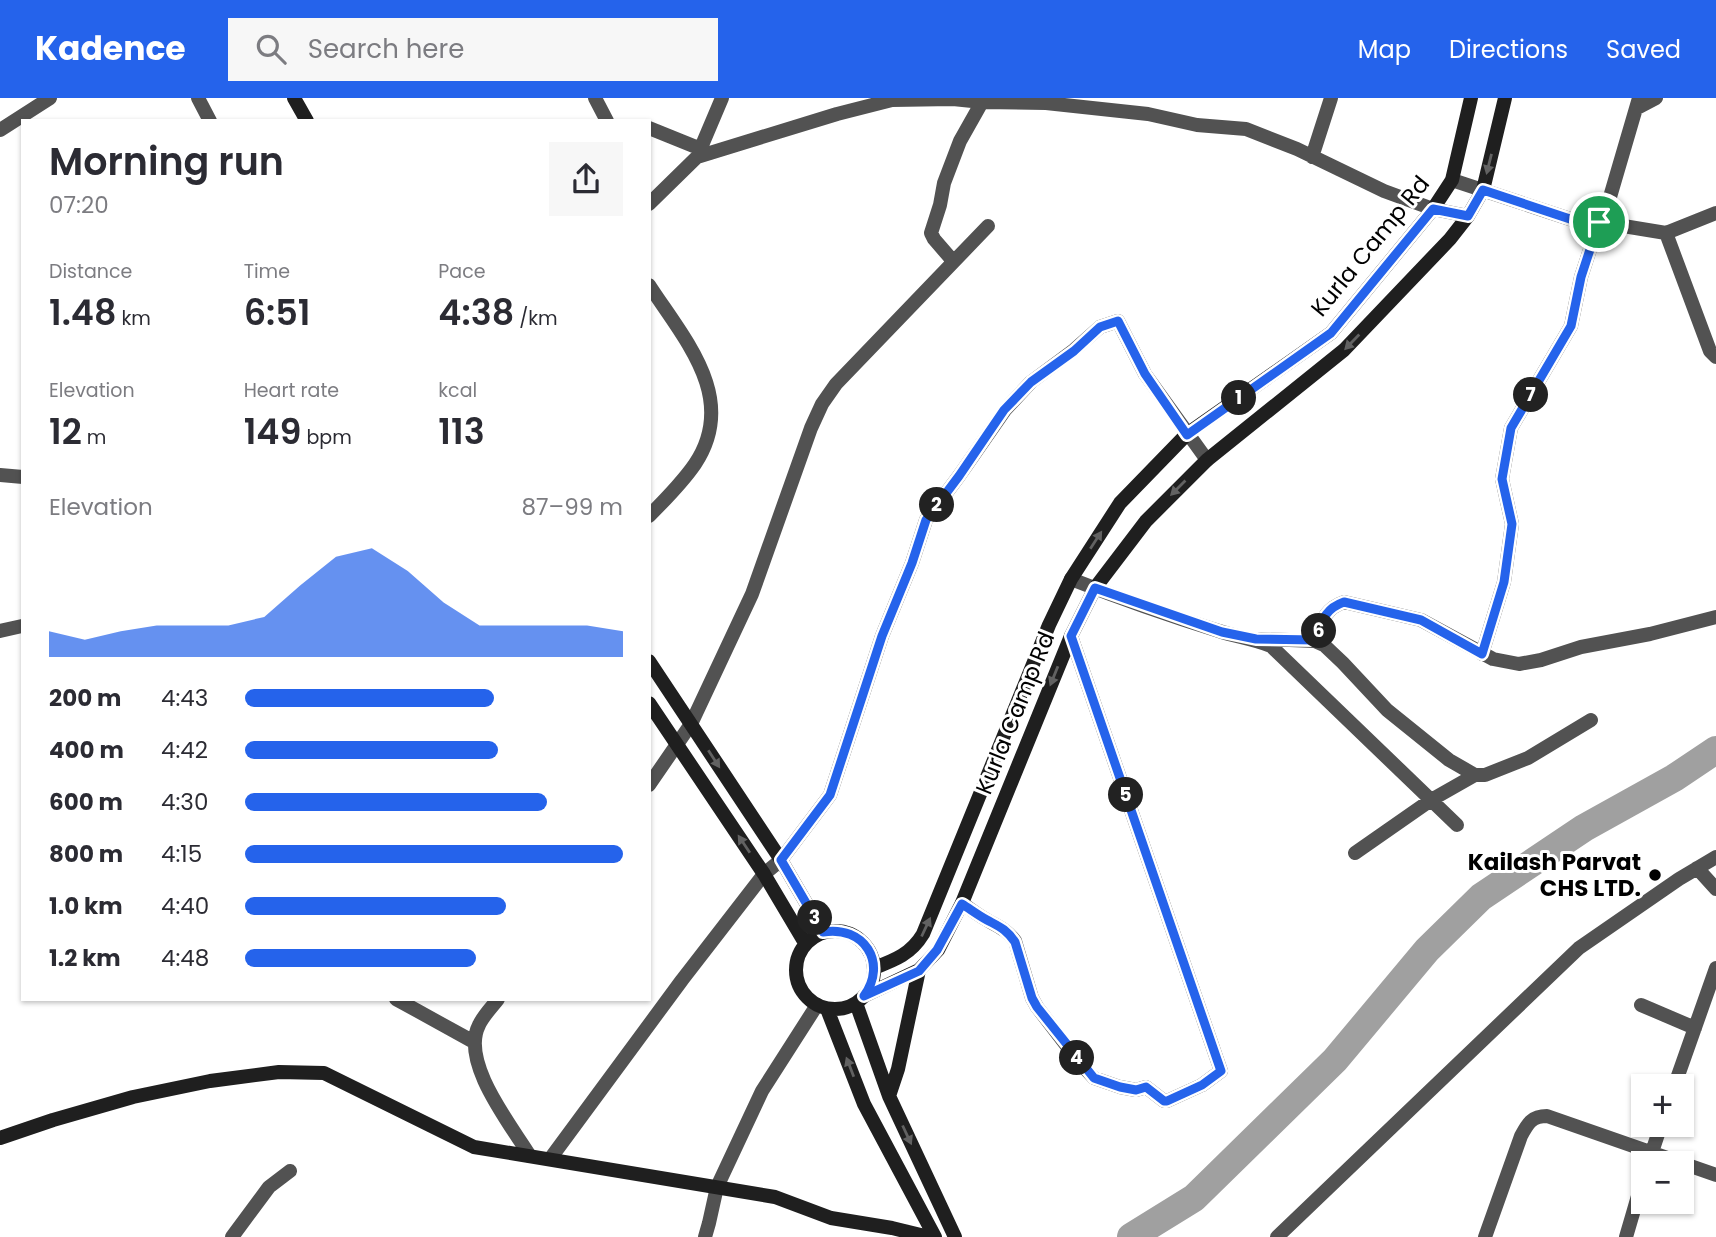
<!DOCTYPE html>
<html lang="en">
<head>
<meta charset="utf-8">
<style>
  :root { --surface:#fff; --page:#f7f7f7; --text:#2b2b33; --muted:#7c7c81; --accent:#2563eb }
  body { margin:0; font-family:Poppins,sans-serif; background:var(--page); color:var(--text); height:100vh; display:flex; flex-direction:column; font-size:26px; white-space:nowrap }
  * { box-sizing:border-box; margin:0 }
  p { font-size:23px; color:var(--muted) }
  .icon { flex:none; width:38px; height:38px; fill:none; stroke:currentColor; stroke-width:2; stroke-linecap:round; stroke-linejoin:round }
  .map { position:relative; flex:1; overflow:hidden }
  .details { position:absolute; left:21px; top:21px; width:630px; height:882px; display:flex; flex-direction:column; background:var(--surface); border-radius:0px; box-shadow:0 2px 5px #0004 }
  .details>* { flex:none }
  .buttons { position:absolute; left:1631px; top:976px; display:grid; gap:14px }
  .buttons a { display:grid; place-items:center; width:63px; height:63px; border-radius:0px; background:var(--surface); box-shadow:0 2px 5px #0004; font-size:35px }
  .pin { position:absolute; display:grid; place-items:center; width:60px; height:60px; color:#fff; margin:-30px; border:4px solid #fff; border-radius:50%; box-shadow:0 2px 7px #0007 }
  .km { position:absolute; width:35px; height:35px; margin:-18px; border-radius:50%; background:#222; color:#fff; font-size:19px; line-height:35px; text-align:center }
  .round { display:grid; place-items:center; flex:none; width:74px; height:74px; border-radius:0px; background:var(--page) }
  .head { display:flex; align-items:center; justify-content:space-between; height:119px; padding:0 28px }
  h1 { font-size:38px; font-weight:600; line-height:52px }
  .figures { display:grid; grid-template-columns:repeat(3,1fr); gap:10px; height:119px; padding:7px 28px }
  .figures div { display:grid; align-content:center }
  .figures b { font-size:35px; font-weight:600 }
  .figures small { font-size:19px; font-weight:400 }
  .figures p { font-size:19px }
  .chart { height:196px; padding:14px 28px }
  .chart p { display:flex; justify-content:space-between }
  .chart svg { width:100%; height:126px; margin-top:7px; fill:var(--accent); opacity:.7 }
  ul { padding:0 28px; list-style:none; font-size:23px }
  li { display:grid; grid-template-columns:112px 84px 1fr; align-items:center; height:52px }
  li i { height:18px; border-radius:9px; background:var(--accent) }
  header { display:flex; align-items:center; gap:42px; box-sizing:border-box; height:98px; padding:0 35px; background:var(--accent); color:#fff }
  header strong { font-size:33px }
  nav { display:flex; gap:38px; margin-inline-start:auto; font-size:24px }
  .search { width:490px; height:63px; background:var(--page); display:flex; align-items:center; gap:18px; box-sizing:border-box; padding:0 24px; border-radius:0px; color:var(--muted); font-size:26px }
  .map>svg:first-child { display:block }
</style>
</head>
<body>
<header>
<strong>Kadence</strong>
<div class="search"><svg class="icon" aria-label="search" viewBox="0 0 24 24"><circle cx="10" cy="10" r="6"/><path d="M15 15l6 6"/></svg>Search here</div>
<nav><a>Map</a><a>Directions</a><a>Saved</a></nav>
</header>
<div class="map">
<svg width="1716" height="1139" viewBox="0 0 1716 1139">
  <rect width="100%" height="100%" fill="#fff"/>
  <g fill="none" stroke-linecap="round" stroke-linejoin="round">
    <!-- river -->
    <path stroke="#a0a0a0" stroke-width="28" d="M 1131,1139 L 1194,1100 L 1335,962 L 1427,852 L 1481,799 L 1584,730 L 1674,680 L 1716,652"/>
    <!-- street -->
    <path stroke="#525252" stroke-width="14" d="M 198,0 L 210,23
      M 595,0 L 607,23
      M 722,0 L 697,59 L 837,16 L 892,2 L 953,1 L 982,4 L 1046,5 L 1148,16 L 1197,27 L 1246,31 L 1297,51 L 1384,93 L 1433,111 L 1468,118
      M 1637,10 L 1656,0
      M 649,30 L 701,51
      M 0,32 L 50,0
      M 1312,59 L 1331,0
      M 1452,82 L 1573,122 L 1599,124 L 1666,135 L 1716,115
      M 649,106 L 697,59
      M 1666,135 L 1710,253 L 1716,259
      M 953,163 L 934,141 L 931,135 L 940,107 L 944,85 L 960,43 L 982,4
      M 649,187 C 684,241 739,300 695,366 C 682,385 665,402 649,418
      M 0,377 L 23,379
      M 1071,481 C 1119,500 1170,518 1219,533 C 1237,539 1254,541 1271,548 L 1457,727
      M 0,533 L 22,528
      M 1261,541 L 1315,543 L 1324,547 L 1343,565 L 1387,612 L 1449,662 L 1475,677 L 1485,677 L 1528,660 L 1591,622
      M 1315,543 C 1322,524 1324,511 1344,504 L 1421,522 L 1493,561 L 1519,566 L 1541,562 L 1581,549 L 1650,536 L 1716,519
      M 1482,556 L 1504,484 L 1512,426 L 1502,381 L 1511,330 L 1571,228 L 1581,179 L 1599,124 L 1610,99 L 1639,0
      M 649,687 L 691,626 L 752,496 L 811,330 L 822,306 L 836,286 L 988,128
      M 1355,755 L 1431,702 L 1475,677
      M 1697,770 L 1716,791
      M 962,805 C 970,811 978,817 987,822 C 999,829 1006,831 1015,843 L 1032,900 L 1037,909 L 1080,965 L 1094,980 L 1120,989 L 1136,992 L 1146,989 L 1164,1003 L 1167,1003 L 1202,987 L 1221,973 L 1071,538
      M 396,901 L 474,944
      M 498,901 C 492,909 483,918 479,927 C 460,964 511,1027 530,1058
      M 1641,907 L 1695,930
      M 1674,989 L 1716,870
      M 550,1061 L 682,882 L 764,776 L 781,762 L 830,697 L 882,538 L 912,465 L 926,422 L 959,378 L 1005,312 L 1031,284 L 1074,252 L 1100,229 L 1118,223 L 1145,276 L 1207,362
      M 1648,1066 L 1661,1027
      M 232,1139 L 269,1089 L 290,1073
      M 705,1139 L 709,1125 L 717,1089 L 762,993 L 817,907
      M 1277,1139 L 1579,850 L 1679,781 L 1716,759
      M 1485,1139 L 1521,1038 C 1528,1025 1532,1018 1547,1018 L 1716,1077
      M 1626,1139 L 1643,1081"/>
    <!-- secondary -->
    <path stroke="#1f1f1f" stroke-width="14" d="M 294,0 L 307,23
      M 649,563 L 781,762 L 823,834
      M 649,605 L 764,776 L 805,845
      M796 872a39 39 0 1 1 78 0a39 39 0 1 1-78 0Z
      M 874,870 C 895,862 911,856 923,836 L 1049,527 L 1071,481 L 1120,405 L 1187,336 L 1331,235 L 1433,111 L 1452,82 L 1471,0
      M 864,898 L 919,872 L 938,852 L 962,805 L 1071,538 L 1095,490 L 1146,423 L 1207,362 L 1344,252 L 1450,141 L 1468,118 L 1483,92 L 1505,0
      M 856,905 L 889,998 L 955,1139
      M 827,911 L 864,1006 L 935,1139
      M 889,998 L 898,971 L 919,872
      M 0,1040 L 53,1022 L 133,999 L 210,983 L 279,974 L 324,975 L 474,1049 L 775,1099 L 831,1120 L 892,1130 L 929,1139"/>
  </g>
  <!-- one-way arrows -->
  <defs><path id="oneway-solid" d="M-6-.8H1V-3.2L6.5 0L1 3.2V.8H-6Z" transform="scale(1.75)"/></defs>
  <g fill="#626262">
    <use href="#oneway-solid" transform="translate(1489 66) rotate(104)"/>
    <use href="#oneway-solid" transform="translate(1352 244) rotate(134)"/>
    <use href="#oneway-solid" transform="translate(1178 390) rotate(135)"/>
    <use href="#oneway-solid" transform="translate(1096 442) rotate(-57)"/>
    <use href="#oneway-solid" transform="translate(1054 578) rotate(112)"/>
    <use href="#oneway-solid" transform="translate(714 661) rotate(57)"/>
    <use href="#oneway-solid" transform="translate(744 746) rotate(-124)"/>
    <use href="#oneway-solid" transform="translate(926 829) rotate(-65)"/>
    <use href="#oneway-solid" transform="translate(850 969) rotate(-111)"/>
    <use href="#oneway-solid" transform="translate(907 1037) rotate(65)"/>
  </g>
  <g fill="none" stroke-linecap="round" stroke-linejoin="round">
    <defs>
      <path id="route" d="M 1483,92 L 1573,122 L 1599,124 L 1581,179 L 1571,228 L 1511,330 L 1502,381 L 1512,426 L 1504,484 L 1482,556 L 1421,522 L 1344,504 C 1324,511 1322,524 1315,542 L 1256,541 L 1222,534 L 1095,490 L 1071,538 L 1221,973 L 1202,987 L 1167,1003 L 1164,1003 L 1146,989 L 1136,992 L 1120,989 L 1094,980 L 1037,909 L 1032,900 L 1015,844 C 1006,831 1000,829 987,822 C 978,817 970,811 962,806 L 937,852 L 919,873 L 864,898 C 888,865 864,827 823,834 L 781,762 L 830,697 L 882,538 L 912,465 L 926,422 L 959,378 L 1004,312 L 1031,284 L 1074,253 L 1100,229 L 1118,223 L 1145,276 L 1187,337 L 1331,235 L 1433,111 L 1468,118 Z"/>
    </defs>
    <!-- route casing -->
    <use href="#route" stroke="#fff" stroke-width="14"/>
    <!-- route -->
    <use href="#route" stroke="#2563eb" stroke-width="9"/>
  </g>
  <!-- markers -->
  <circle fill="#000" stroke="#fff" stroke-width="2.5" cx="1655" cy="777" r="7"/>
  <g text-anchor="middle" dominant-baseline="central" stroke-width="6" stroke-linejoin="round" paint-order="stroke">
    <!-- street labels -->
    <g font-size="23" fill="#000" stroke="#fff">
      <text transform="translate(1370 148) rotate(-51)">Kurla Camp Rd</text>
      <text transform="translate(1015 615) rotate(-68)">Kurla Camp Rd</text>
    </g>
    <!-- poi labels -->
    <g font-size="23" font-weight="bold" fill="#000" stroke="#fff" text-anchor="end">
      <text x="1641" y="764">Kailash Parvat<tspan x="1641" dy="26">CHS LTD.</tspan></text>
    </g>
  </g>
</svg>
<div class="buttons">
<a>+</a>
<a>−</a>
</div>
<div class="pin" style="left:1599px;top:124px;background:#1e9e55"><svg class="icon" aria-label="arrive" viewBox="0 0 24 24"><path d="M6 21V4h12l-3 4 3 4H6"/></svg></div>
<b class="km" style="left:1239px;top:300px">1</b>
<b class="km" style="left:937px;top:407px">2</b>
<b class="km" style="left:815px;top:820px">3</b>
<b class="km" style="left:1077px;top:960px">4</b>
<b class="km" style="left:1126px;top:697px">5</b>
<b class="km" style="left:1319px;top:533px">6</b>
<b class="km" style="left:1531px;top:297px">7</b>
<section class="details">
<div class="head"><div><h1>Morning run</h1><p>07:20</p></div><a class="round"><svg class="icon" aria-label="share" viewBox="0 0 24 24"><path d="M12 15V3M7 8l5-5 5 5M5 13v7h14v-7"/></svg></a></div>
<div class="figures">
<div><p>Distance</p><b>1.48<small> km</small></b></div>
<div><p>Time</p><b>6:51</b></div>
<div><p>Pace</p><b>4:38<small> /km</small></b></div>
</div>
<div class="figures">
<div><p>Elevation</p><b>12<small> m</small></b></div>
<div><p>Heart rate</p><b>149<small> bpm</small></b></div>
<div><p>kcal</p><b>113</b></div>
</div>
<div class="chart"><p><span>Elevation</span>87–99 m</p>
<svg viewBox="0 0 160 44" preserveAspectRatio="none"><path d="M0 44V35L10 38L20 35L30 33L40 33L50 33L60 30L70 19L80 9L90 6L100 14L110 25L120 33L130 33L140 33L150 33L160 35V44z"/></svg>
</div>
<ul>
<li><b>200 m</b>4:43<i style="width:66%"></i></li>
<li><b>400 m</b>4:42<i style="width:67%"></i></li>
<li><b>600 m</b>4:30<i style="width:80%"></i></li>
<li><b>800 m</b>4:15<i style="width:100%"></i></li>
<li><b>1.0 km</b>4:40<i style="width:69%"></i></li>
<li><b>1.2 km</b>4:48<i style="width:61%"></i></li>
</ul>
</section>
</div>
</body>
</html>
